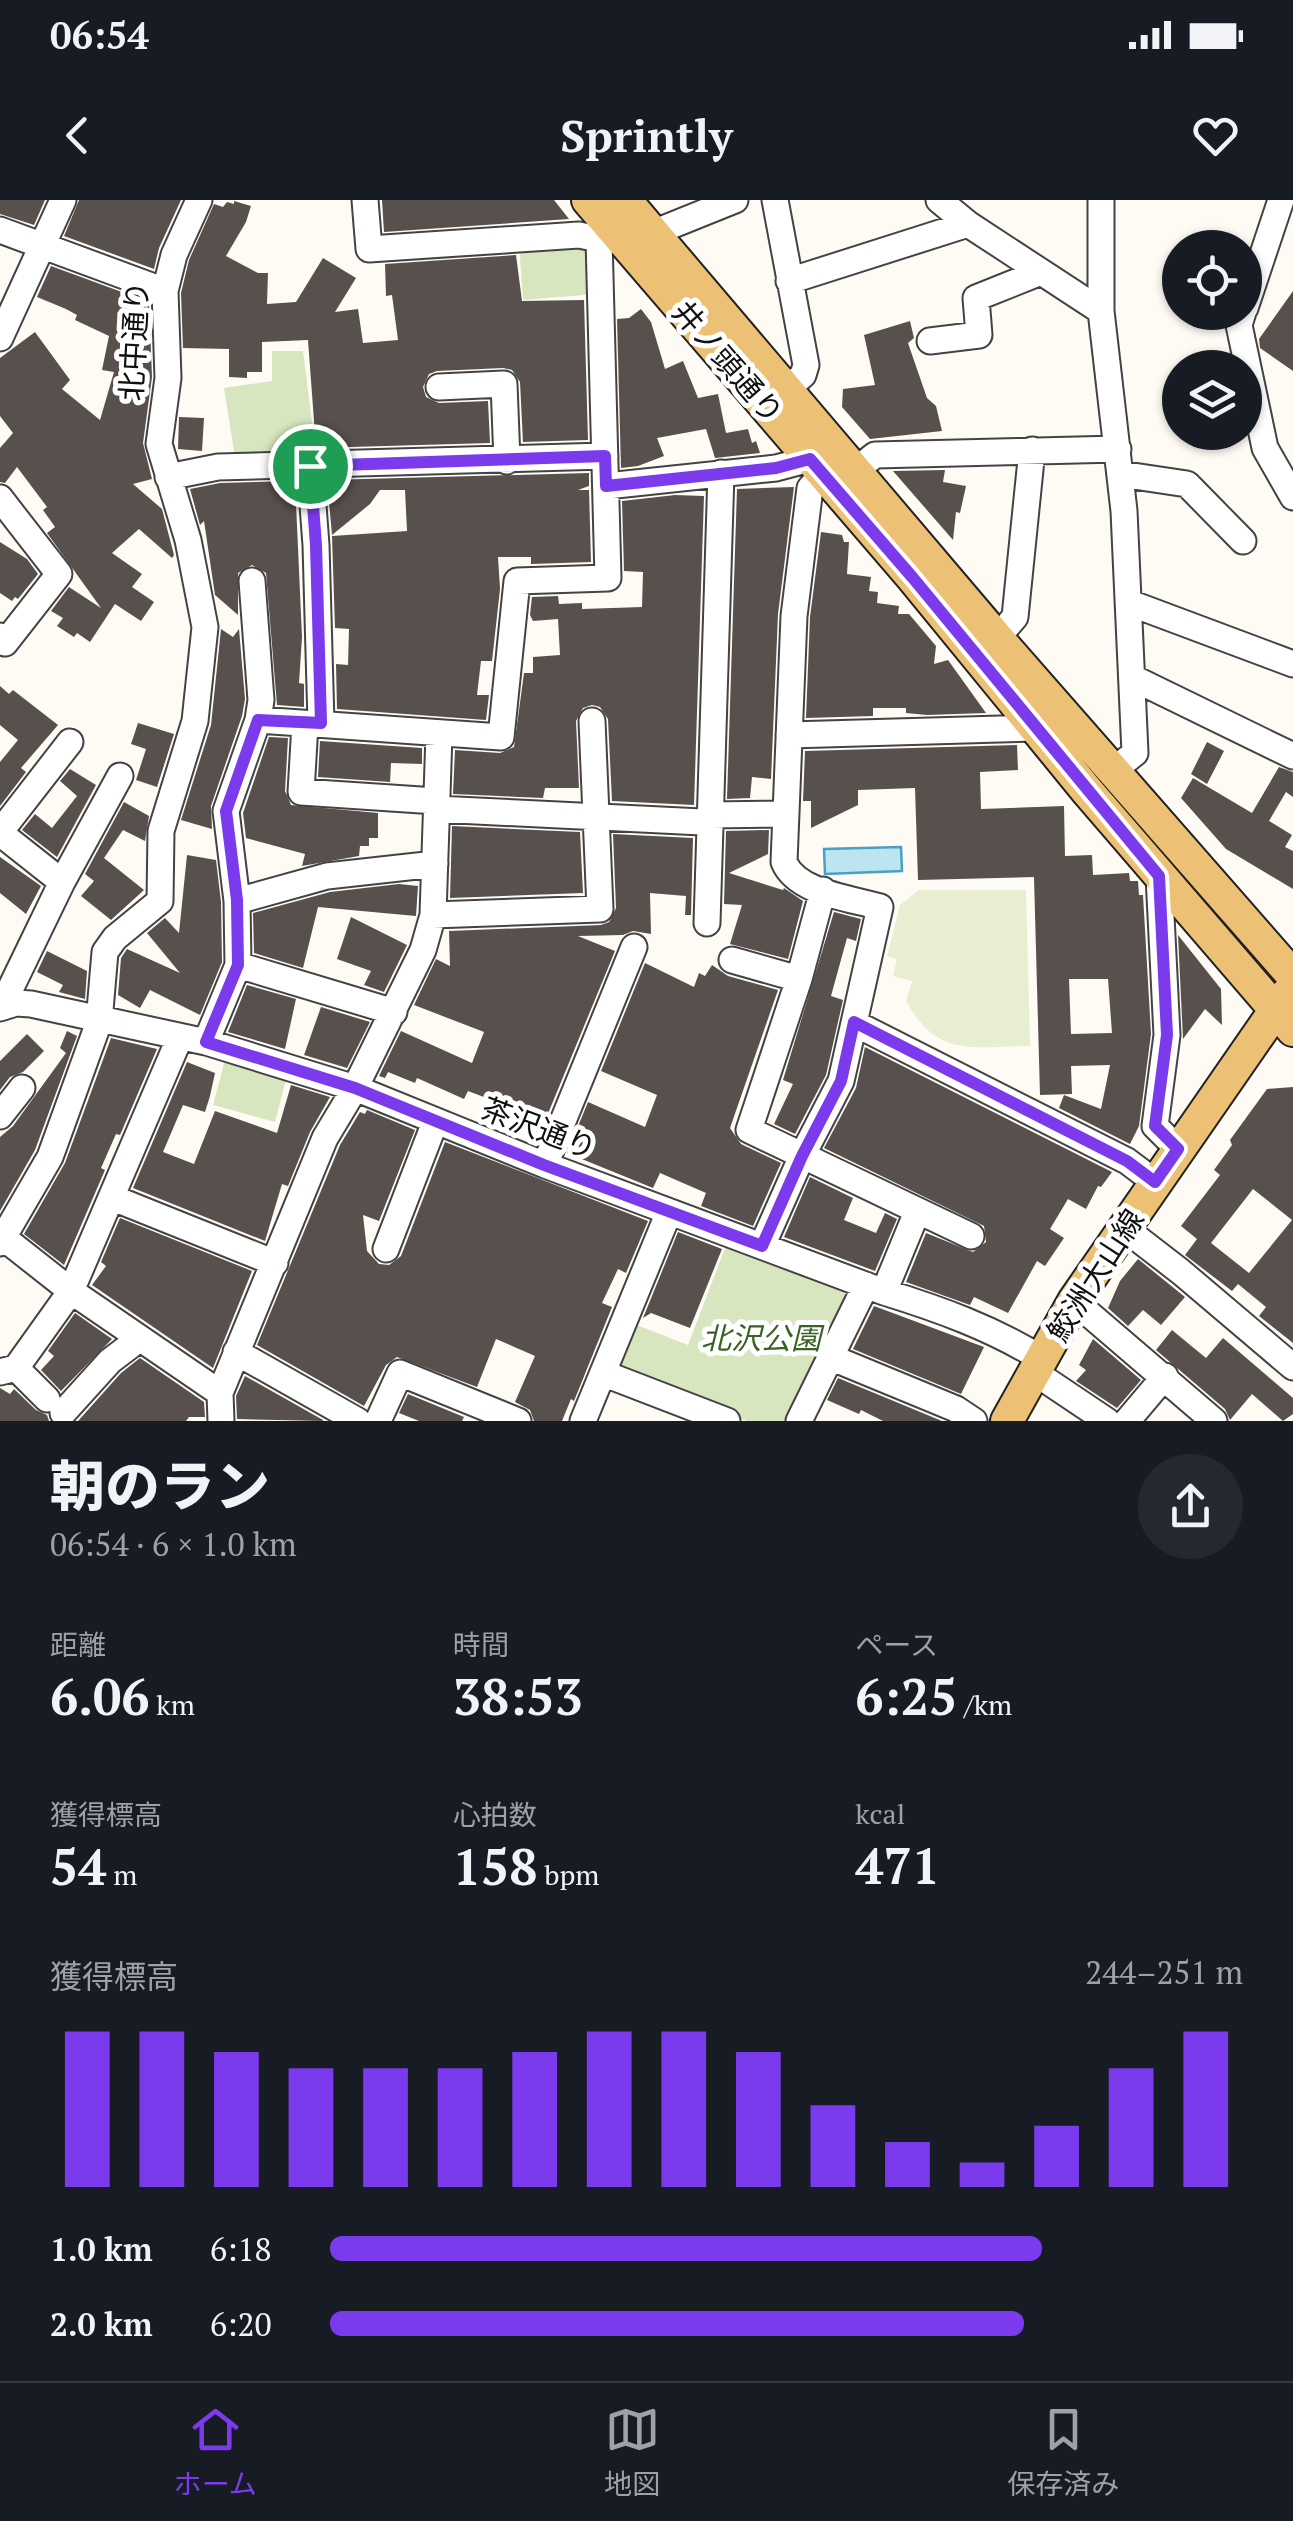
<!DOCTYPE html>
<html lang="ja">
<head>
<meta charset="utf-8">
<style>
  :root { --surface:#171b24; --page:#242831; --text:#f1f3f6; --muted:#9ea1a6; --line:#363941; --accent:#7c3aed }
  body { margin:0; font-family:"PT Serif","Noto Sans JP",serif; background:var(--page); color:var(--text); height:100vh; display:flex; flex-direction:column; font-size:38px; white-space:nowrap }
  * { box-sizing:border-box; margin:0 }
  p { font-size:32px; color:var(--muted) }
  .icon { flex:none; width:55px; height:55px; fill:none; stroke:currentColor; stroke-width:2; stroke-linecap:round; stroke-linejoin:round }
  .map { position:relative; height:1221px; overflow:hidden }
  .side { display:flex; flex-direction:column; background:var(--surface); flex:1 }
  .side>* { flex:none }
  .fabs { position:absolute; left:1162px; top:30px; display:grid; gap:20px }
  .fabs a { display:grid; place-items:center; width:100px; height:100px; border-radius:50%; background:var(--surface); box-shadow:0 2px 8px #0004; font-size:50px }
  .pin { position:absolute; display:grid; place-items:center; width:85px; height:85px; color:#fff; margin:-42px; border:5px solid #fff; border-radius:50%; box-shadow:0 2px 10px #0007 }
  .round { display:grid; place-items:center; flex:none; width:105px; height:105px; border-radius:52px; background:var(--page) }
  .head { display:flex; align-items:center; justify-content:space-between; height:170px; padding:0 50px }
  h1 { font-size:55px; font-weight:800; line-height:75px }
  .metrics { display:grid; grid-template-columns:repeat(3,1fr); gap:15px; height:170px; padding:10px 50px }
  .metrics div { display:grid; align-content:center }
  .metrics b { font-size:50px; font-weight:800 }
  .metrics small { font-size:28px; font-weight:400 }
  .metrics p { font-size:28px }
  .chart { height:280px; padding:20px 50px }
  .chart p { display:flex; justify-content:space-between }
  .chart svg { width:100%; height:180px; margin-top:10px; stroke:var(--accent); stroke-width:6 }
  ul { padding:0 50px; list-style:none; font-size:32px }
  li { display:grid; grid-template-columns:160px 120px 1fr; align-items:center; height:75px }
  li i { height:25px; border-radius:12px; background:var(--accent) }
  .status { display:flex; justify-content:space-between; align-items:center; height:70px; padding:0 50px; background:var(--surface); direction:ltr }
  .status svg { height:28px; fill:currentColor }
  header { display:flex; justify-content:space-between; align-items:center; height:130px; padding:0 50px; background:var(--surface); font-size:45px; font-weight:800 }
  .menu { display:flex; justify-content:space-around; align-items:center; height:140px; border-top:2px solid var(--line); background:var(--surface); font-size:28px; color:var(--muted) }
  .menu a { display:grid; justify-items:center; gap:5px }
  .menu .active { color:var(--accent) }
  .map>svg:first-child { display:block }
</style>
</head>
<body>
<div class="status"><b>06:54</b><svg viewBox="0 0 49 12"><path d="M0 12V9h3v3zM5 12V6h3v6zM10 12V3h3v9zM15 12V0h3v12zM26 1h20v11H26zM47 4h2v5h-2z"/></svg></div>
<header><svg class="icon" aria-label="back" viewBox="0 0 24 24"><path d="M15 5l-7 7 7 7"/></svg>Sprintly<svg class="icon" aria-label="heart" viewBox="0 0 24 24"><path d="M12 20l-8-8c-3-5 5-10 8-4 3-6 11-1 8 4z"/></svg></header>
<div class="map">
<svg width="1293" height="1221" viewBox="0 0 1293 1221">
  <rect width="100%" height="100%" fill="#fefbf4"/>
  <!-- green -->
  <path fill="#d8e6c0" d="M 591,39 L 597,94 L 523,100 L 519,45 Z
    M 272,151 L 303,151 L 316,253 L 235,257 L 224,188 L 272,181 Z
    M 225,860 L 286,880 L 275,922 L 213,905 Z
    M 727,1043 L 852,1094 L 795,1221 L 747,1221 L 620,1172 L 615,1164 L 629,1122 L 688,1145 Z"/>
  <!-- pitch -->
  <path fill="#e8eed1" d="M 919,690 L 1026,690 L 1030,846 C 972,846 938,859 906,801 L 912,781 L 893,776 L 897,759 L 887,756 L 900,705 Z"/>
  <!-- water -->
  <path fill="#bde4f1" stroke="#4aa0c2" stroke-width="2.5" d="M 901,647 L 902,671 L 825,674 L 824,649 Z"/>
  <!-- building -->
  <path fill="#58504d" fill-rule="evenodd" d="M 0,0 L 45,0 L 34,25 L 0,14 Z
    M 79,0 L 181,0 L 159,48 L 154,69 L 64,36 Z
    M 382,0 L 554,0 L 569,19 L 384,32 Z
    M 234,1 L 251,6 L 246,22 L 226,56 L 258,73 L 268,73 L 267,104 L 296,102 L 323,58 L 356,78 L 335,112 L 358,109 L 363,143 L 398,140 L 392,95 L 386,96 L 385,64 L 516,55 L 522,101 L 584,100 L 588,240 L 523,242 L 520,182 L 512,170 L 503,168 L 437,171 L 429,174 L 423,187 L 426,197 L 439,203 L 488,201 L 490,243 L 316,248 L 308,140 L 262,142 L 262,172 L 247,172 L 247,178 L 229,177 L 229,149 L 183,148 L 181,93 L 189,60 L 214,4 L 223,7 L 227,2 L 234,4 Z
    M 51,66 L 149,102 L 152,177 L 143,243 L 152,279 L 133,284 L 162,309 L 174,355 L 172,358 L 139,329 L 112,353 L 142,374 L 132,387 L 154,402 L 141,421 L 115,404 L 90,442 L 77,433 L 74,437 L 57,426 L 63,418 L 51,411 L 69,387 L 101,408 L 47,333 L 55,327 L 43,310 L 47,307 L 17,267 L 5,283 L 0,282 L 0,248 L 13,233 L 0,216 L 0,158 L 35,132 L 70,180 L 62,189 L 100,220 L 114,172 L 102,170 L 109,136 L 75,120 L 77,115 L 66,109 L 37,97 Z
    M 1293,91 L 1293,171 L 1260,148 L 1259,139 Z
    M 641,109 L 651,122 L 665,169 L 683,161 L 698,198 L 718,194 L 726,233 L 748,229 L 752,243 L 756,241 L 760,253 L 715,258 L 706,229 L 657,238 L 664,256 L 638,266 L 621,268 L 617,119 L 629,118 Z
    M 910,121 L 914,138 L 908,143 L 927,198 L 936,206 L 942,231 L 870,239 L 842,207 L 843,189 L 875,185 L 864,135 Z
    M 179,217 L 204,218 L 202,251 L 178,249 Z
    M 945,270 L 943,282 L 966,286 L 960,313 L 956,312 L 953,340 L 893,271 Z
    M 589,273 L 589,286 L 578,290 L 589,290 L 591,362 L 531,364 L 531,357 L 498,357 L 500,389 L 492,461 L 481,461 L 477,495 L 489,495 L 486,520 L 337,509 L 336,464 L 348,465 L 349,429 L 335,428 L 332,336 L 407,331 L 405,290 L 380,290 L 370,304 L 332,335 L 327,280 Z
    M 295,281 L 302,437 L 299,483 L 304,484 L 304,507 L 277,505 L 266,373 L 252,365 L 238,373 L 238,415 L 215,395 L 204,321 L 200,325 L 190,289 L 220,283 Z
    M 794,287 L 778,414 L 771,579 L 752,577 L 750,598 L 727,599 L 737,289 Z
    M 675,295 L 704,296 L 694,605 L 612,601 L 608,519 L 600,507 L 592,505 L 583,508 L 576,521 L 579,588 L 545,588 L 543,598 L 453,594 L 455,550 L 500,553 L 514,547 L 524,473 L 533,473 L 533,457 L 560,455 L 558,419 L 533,421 L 530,415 L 532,397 L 558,396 L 559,404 L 582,403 L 582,409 L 642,407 L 643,372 L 624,371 L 622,301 Z
    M 821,332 L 842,335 L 844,342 L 849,342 L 847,374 L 871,377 L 869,391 L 878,392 L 877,403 L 899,406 L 898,414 L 909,414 L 936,446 L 934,464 L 948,460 L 986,513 L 927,515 L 906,513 L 906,508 L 873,508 L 873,516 L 806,518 L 810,417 Z
    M 0,342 L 27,359 L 38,374 L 18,399 L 15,397 L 12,401 L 0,393 Z
    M 221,429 L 233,437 L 239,429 L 245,499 L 242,516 L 211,606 L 212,629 L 181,620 L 211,525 Z
    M 0,486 L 9,494 L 13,490 L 58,525 L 21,568 L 26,572 L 0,606 L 0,562 L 18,540 L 0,525 Z
    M 138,523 L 174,534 L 157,587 L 136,580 L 146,549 L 131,544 Z
    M 269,537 L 288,538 L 285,591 L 291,605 L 378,613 L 378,638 L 369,638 L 369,646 L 360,646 L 359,656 L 302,666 L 305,654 L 246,638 L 243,613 Z
    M 320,541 L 422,548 L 422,564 L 391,563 L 390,582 L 318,577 Z
    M 1207,542 L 1224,551 L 1207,584 L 1191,574 Z
    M 1017,545 L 1018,570 L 980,572 L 981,609 L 1064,606 L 1065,656 L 1092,655 L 1093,675 L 1129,673 L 1130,681 L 1138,681 L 1139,695 L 1143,695 L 1151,834 L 1139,926 L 1130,944 L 1059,908 L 1064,895 L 1101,909 L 1110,865 L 1071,866 L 1072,894 L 1040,895 L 1034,677 L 918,680 L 915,588 L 858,590 L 858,605 L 811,628 L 811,601 L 803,601 L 805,551 ZM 1069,779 L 1108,779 L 1112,833 L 1071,834 Z
    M 1279,567 L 1293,572 L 1293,597 L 1286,592 L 1269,621 L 1292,635 L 1285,647 L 1293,651 L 1293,689 L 1226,649 L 1181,598 L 1193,578 L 1252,613 Z
    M 70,569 L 96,585 L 57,657 L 22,630 L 35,614 L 52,628 L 77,596 L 60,581 Z
    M 124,602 L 149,616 L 145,641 L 123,630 L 104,658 L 144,690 L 111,720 L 81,696 L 94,681 L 85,674 Z
    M 452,626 L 580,632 L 583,693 L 450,698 Z
    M 769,630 L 768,654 L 729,673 L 783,690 L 784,688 L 803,701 L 788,759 L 730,744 L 742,705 L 724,704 L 726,631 Z
    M 613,634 L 693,638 L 691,715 L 685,715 L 686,696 L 650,693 L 651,734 L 633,731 L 623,735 L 578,736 L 615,751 L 540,933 L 519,924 L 523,912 L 468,891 L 464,899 L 417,878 L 415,883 L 388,872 L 385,878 L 379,876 L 401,831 L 472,863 L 484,832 L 414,805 L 436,759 L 450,766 L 449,731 L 601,725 L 609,722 L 616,708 Z
    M 187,655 L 216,660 L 221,702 L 222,762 L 200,815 L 150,790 L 140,808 L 118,795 L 121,758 L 127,749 L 180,773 L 147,733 L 165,718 L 179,733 Z
    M 0,657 L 41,686 L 26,714 L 0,693 Z
    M 399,684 L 418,686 L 416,716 L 318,707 L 303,768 L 254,753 L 253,713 L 330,692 Z
    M 834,712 L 861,719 L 856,741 L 847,738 L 831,796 L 843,800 L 826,875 L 795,934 L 774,924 L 793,884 L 783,880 Z
    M 351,717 L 407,745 L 384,792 L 364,785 L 371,771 L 337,759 Z
    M 1178,735 L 1221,789 L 1222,825 L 1205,809 L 1183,839 Z
    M 47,751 L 87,771 L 85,799 L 59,792 L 63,785 L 37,772 Z
    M 645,763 L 694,787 L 699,773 L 705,776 L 712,765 L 728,776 L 778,790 L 730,928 L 741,944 L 781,963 L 753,1026 L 701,1006 L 706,993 L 660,973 L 653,988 L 567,953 L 588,902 L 645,927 L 657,895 L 601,871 Z
    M 247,785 L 296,799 L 285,849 L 228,832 Z
    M 321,807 L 370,822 L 347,868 L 304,855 Z
    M 67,831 L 77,836 L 35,950 L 0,1011 L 0,937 L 13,926 L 66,853 L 60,848 Z
    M 27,834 L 44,851 L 23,872 L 10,877 L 0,890 L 0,861 Z
    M 111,838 L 157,849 L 120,935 L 116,934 L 101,968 L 105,970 L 64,1065 L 24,1034 L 65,963 Z
    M 865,847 L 1112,972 L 1101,987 L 1098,986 L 1086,1009 L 1068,999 L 1050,1029 L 1064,1038 L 1045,1066 L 1037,1061 L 1008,1113 L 974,1097 L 970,1105 L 906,1082 L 926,1033 L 973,1052 L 986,1042 L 984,1026 L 824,948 L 856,888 Z
    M 187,862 L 215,873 L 210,896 L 205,912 L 183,905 L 163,952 L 194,964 L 215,911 L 277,933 L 291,885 L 330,897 L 310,932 L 288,986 L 282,984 L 265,1041 L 133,988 Z
    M 1293,887 L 1293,1143 L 1259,1116 L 1266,1107 L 1238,1084 L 1232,1091 L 1185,1055 L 1197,1039 L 1181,1026 L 1220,975 L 1214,970 L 1232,945 L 1230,940 L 1267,889 ZM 1253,989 L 1292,1020 L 1249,1073 L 1211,1043 Z
    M 367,910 L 415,930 L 379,1021 L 363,1015 L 367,1051 L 379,1064 L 389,1065 L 401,1056 L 445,942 L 648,1021 L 626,1073 L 618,1069 L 602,1103 L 612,1107 L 574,1201 L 571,1199 L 562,1221 L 534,1221 L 530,1210 L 515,1202 L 535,1156 L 496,1139 L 477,1187 L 397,1157 L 386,1165 L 364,1206 L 257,1145 L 340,945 L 360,912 L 365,914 Z
    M 810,977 L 853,998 L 844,1020 L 876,1033 L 885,1013 L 897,1019 L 875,1071 L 784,1037 Z
    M 120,1018 L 252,1071 L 213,1168 L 92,1085 L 106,1066 L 101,1062 Z
    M 678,1032 L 722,1049 L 690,1128 L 651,1113 L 643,1118 Z
    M 1138,1059 L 1185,1097 L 1161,1125 L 1143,1110 L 1128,1126 L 1108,1108 L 1120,1081 Z
    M 874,1106 L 984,1147 L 961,1194 L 853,1149 Z
    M 75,1113 L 112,1139 L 61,1191 L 41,1170 L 54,1156 L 48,1151 Z
    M 1172,1130 L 1206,1158 L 1223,1138 L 1293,1198 L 1293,1214 L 1283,1221 L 1252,1194 L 1230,1220 L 1225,1209 L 1156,1150 Z
    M 1093,1139 L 1141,1180 L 1117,1208 L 1076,1181 L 1086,1170 L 1079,1165 Z
    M 140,1158 L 204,1202 L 205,1217 L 189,1217 L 186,1221 L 78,1221 L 121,1173 Z
    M 245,1176 L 323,1220 L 323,1221 L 237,1219 L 236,1196 Z
    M 838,1178 L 942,1221 L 883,1221 L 861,1210 L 859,1214 L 827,1200 Z
    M 0,1188 L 10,1194 L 14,1189 L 36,1210 L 47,1215 L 49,1221 L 0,1221 Z
    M 408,1194 L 464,1217 L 462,1221 L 419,1221 L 399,1213 Z"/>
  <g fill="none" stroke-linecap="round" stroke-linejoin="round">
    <defs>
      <path id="minor" d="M 365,0 L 369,49 L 579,35 L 599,39
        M 775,0 L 806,165 L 803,175 L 786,190
        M 939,0 L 968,24 L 1101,111
        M 1101,0 L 1101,111 L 1124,311 L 1135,553 L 1114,570
        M 0,30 L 165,91
        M 653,33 L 735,0
        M 789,81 L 968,24
        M 1245,108 L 1281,0
        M 1243,112 L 1239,125 L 1265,248 L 1293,297
        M 0,138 L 63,0
        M 930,141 L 979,135 L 976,98 L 1041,72
        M 439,187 L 504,184 L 507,261
        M 310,266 L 316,345 L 321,523
        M 856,270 L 875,255 L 1118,249
        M 1120,274 L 1187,284 L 1243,341
        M 168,277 L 218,267 L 605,256
        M 607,286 L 776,268 L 810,259
        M 0,298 L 59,374 L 5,443 L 0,436
        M 1130,403 L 1293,464
        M 997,438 L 1015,417 L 1032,250
        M 1133,478 L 1293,556
        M 258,520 L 501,537 L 517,381 L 608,378 L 599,39 L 611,27
        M 305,524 L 301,592 L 436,601
        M 789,535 L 1036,528
        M 436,609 L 702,622 L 710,615 L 784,614
        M 0,632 L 70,542
        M 0,633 L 62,682
        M 1159,676 L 1167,835 L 1155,926 L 1178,949
        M 823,690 L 799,779 L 749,930 L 971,1036
        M 237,701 L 226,611 L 258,520 L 261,500 L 252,381
        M 433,715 L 600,709 L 592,521
        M 707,723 L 721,273
        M 732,760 L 799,779
        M 238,765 L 394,812
        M 2,806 L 62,682 L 120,576
        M 0,808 L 16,803 L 31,804 L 206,842 L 355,888 L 545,965 L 884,1092 C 939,1109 992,1128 1042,1159
        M 854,823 L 1127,961 L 1155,982
        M 206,842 L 238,765 L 237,701 L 327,676 L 435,664
        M 0,916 L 22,888
        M 545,965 L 634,747
        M 113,998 L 275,1063
        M 1124,1028 L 1181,1072 L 1293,1167
        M 0,1035 L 71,1091 L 220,1193
        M 0,1043 L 50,957 L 99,822 L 105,752 L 115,738 L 160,701 L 161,631 L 195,521 L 205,427 L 188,340 L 159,244 L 168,178 L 165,91 L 174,55 L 199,0
        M 762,1046 L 802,956 L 841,881 L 880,707 C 850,698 797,693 784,662 L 794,416 L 810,288 L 823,274
        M 386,1049 L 435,922
        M 884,1092 L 917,1012
        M 1074,1101 L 1214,1221
        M 236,1152 L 358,1221
        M 830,1157 L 956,1209 L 974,1221
        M 16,1168 L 47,1199
        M 0,1172 L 16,1168 L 71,1091 L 180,837
        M 1034,1172 L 1107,1221
        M 605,1174 L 727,1221
        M 63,1213 L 110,1161 L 139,1139
        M 221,1221 L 220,1193 L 325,938 L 355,888 L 423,750 L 433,715 L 439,534
        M 378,1221 L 400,1173 L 518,1221
        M 583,1221 L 669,1012
        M 799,1221 L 866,1085
        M 1127,1221 L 1165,1176"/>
      <path id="major" d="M 588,0 L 913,378 L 1088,592 L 1293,830
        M 625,0 L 997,438 L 1293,776
        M 1007,1221 L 1074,1101 L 1286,795"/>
    </defs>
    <!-- minor casing -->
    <use href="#minor" stroke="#434343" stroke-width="29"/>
    <!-- major casing -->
    <use href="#major" stroke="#212121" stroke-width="36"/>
    <!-- minor -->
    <use href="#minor" stroke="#fff" stroke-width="25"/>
    <!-- major -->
    <use href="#major" stroke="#ecc176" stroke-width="32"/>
  </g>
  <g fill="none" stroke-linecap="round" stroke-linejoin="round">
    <defs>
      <path id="route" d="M 605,256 L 606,286 L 776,268 L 810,259 L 913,378 L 1159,676 L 1167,835 L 1155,926 L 1178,949 L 1155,982 L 1127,961 L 854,822 L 841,881 L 802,956 L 762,1046 L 544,965 L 355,888 L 206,842 L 238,765 L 237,700 L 226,611 L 258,520 L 321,523 L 316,345 L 310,266 Z"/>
    </defs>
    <!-- route casing -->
    <use href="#route" stroke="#fff" stroke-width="20"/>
    <!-- route -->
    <use href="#route" stroke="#7c3aed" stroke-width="12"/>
  </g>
  <g text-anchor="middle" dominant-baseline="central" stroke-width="10" stroke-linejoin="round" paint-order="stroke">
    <!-- street labels -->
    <g font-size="30" fill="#101010" stroke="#fff">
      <text transform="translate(134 141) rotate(-87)">北中通り</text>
      <text transform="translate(728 162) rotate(49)">井ノ頭通り</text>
      <text transform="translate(539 928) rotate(21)">茶沢通り</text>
      <text transform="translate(1095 1075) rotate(-57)">鮫洲大山線</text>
    </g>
    <!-- park labels -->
    <g font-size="30" font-style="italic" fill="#396325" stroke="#fff">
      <text x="761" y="1138">北沢公園</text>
    </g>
  </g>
</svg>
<div class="fabs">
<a><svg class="icon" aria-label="locate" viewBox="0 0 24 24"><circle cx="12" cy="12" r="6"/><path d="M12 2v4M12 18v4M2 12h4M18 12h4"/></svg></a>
<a><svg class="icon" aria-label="layers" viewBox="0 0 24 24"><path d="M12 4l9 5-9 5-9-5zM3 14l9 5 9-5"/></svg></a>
</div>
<div class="pin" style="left:310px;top:266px;background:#1e9e55"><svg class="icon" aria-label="arrive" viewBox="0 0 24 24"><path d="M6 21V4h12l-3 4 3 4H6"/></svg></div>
</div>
<section class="side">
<div class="head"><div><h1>朝のラン</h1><p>06:54 · 6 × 1.0 km</p></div><a class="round"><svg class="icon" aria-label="share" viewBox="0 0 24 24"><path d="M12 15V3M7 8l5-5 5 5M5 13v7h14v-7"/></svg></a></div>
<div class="metrics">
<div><p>距離</p><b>6.06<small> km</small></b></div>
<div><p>時間</p><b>38:53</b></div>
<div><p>ペース</p><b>6:25<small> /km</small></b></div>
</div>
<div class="metrics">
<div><p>獲得標高</p><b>54<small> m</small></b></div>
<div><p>心拍数</p><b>158<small> bpm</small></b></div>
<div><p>kcal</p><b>471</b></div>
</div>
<div class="chart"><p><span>獲得標高</span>244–251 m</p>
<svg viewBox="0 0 160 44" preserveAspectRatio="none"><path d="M5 44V6M15 44V6M25 44V11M35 44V15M45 44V15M55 44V15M65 44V11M75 44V6M85 44V6M95 44V11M105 44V24M115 44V33M125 44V38M135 44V29M145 44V15M155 44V6"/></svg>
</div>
<ul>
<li><b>1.0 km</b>6:18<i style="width:78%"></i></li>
<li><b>2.0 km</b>6:20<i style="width:76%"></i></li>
</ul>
</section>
<nav class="menu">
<a class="active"><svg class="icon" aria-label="home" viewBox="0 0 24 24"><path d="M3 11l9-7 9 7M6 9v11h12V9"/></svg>ホーム</a>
<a><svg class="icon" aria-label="map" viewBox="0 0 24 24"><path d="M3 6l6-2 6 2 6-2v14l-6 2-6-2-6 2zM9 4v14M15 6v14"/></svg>地図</a>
<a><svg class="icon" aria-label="saved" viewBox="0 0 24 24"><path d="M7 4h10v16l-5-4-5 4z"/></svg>保存済み</a>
</nav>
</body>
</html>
